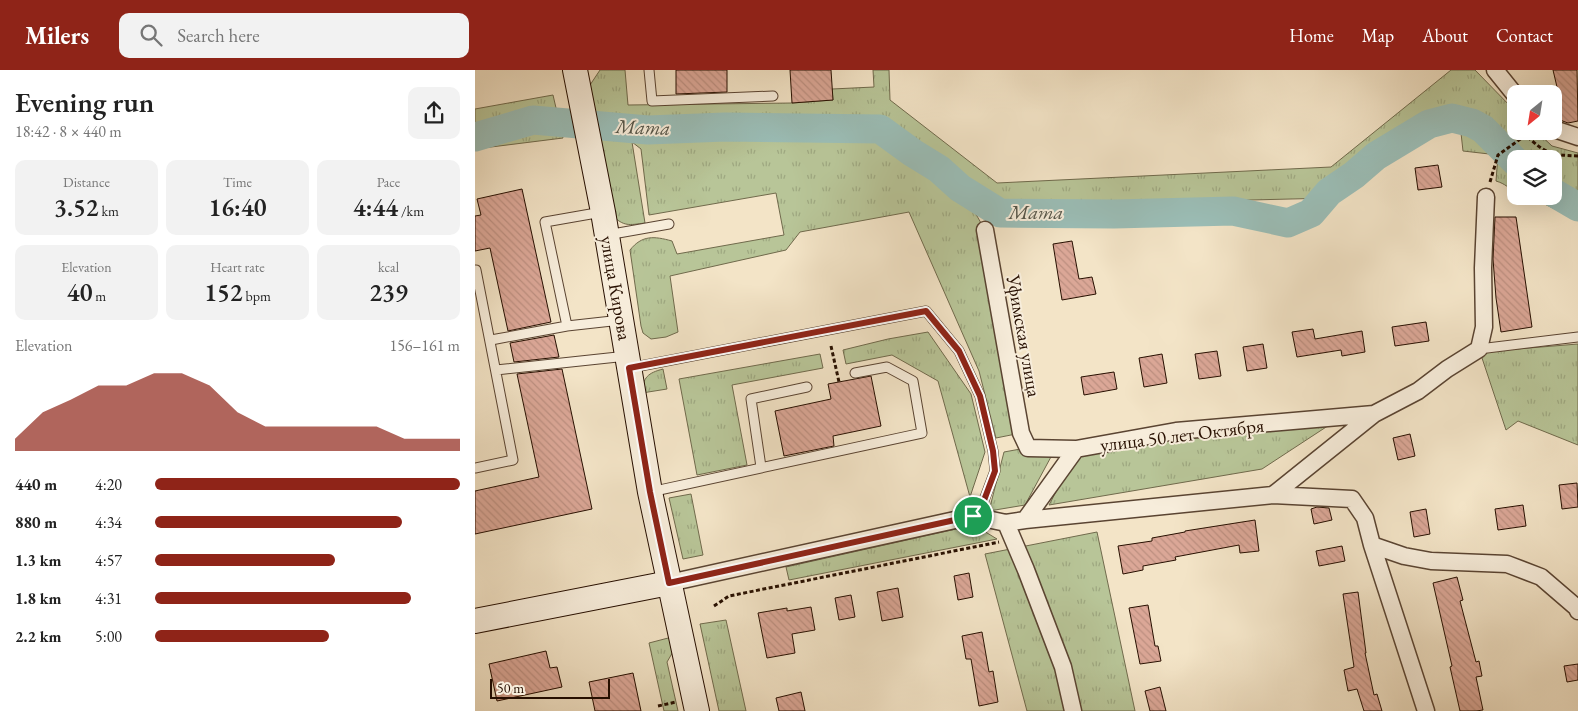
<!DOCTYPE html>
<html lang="en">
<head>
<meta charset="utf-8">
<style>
  :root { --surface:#fff; --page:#f2f2f2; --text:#222; --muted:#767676; --accent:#8f2418 }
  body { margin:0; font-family:"EB Garamond",serif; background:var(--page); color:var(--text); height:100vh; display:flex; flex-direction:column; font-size:19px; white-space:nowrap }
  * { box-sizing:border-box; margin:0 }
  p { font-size:16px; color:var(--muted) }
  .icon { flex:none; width:28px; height:28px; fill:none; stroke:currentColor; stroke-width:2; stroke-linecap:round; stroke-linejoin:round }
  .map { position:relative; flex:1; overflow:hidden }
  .sheet { display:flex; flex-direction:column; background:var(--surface); width:475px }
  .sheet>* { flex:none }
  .needle { width:32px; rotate:210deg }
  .fabs { position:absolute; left:1032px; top:15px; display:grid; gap:10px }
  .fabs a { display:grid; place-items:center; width:55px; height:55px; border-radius:10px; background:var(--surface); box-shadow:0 5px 20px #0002; font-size:25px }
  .scale { position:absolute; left:15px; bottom:12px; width:120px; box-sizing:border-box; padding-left:5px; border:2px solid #270f00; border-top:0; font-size:14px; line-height:18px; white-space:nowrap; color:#270f00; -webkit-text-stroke:4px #f7eddb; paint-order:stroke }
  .pin { position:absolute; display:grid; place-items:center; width:42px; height:42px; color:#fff; margin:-21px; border:2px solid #fff; border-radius:50%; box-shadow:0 1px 5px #0007 }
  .round { display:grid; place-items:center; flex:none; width:52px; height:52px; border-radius:10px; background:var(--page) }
  .head { display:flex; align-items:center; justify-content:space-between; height:85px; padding:0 15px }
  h1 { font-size:28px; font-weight:600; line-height:38px }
  .metrics { display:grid; grid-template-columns:repeat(3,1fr); gap:8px; height:85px; padding:5px 15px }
  .metrics div { display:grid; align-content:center; border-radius:10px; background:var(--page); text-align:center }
  .metrics b { font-size:25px; font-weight:600 }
  .metrics small { font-size:14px; font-weight:400 }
  .metrics p { font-size:14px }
  .chart { height:140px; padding:10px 15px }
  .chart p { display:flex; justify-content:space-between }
  .chart svg { width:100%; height:90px; margin-top:5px; fill:var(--accent); opacity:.7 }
  ul { padding:0 15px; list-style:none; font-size:16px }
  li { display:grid; grid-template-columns:80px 60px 1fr; align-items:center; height:38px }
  li i { height:12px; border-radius:6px; background:var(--accent) }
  header { display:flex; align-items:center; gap:30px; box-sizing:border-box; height:70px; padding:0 25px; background:var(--accent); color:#fff }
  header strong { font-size:24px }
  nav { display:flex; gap:28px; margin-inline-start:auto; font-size:18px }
  .search { width:350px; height:45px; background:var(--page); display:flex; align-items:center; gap:12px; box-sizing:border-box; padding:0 18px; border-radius:10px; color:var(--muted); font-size:19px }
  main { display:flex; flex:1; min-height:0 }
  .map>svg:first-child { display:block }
</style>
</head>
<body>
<header>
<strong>Milers</strong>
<div class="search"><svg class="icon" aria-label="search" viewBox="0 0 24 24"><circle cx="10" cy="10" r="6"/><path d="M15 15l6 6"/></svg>Search here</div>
<nav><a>Home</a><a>Map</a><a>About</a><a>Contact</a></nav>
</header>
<main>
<section class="sheet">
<div class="head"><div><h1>Evening run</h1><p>18:42 · 8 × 440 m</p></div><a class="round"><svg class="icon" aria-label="share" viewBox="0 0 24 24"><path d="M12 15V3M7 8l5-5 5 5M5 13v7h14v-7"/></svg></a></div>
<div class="metrics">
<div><p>Distance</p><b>3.52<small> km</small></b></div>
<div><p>Time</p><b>16:40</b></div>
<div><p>Pace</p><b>4:44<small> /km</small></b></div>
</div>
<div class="metrics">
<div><p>Elevation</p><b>40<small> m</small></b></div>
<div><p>Heart rate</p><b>152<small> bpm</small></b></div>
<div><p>kcal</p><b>239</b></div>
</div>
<div class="chart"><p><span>Elevation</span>156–161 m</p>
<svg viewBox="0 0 160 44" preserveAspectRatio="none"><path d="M0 44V38L10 25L20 19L30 12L40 12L50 6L60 6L70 12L80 25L90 32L100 32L110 32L120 32L130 32L140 38L150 38L160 38V44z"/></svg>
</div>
<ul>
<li><b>440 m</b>4:20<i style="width:100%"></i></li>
<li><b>880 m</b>4:34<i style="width:81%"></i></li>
<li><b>1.3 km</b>4:57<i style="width:59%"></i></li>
<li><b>1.8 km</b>4:31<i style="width:84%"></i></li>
<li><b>2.2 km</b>5:00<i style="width:57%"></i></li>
</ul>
</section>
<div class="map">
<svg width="1103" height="641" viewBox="0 0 1103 641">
  <defs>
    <pattern id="grass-tufts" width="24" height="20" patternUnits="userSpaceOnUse" patternTransform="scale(1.25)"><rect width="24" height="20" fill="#b8c598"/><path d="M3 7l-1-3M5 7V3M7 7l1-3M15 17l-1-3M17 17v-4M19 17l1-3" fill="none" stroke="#9ea881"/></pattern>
    <pattern id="building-back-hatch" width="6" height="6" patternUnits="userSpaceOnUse" patternTransform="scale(1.25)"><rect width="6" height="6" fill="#dba797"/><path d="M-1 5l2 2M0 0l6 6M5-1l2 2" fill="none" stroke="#bc8f80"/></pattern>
  </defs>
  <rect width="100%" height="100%" fill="#f3e4c7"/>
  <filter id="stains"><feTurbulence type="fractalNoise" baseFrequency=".004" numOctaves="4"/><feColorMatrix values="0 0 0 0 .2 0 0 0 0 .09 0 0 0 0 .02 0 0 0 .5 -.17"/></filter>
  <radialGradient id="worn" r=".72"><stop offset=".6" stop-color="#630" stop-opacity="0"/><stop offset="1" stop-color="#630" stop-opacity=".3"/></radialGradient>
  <!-- grass -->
  <path fill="url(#grass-tufts)" stroke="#706a4c" d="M 125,0 L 150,0 L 153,35 L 317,33 L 358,30 L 357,19 L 399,17 L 398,0 L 414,0 L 415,30 L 522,113 L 856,97 L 976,0 L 1000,0 L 1041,42 L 1041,61 L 1061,61 L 1077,76 L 1103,83 L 1103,150 L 1053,126 L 1079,126 L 1079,89 L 1041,89 L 1041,122 C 1033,118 1031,114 1021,111 L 1023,85 L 988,81 L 985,54 L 960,57 L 857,128 L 529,136 L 498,139 L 510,160 L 546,363 L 521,368 L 504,301 L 434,142 L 325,162 L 311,180 L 195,206 L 203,262 L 191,267 L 176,269 L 168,263 L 166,256 L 155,180 C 167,165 179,166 197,171 L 202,184 L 309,165 L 301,123 L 174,145 L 166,79 L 157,72 L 170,153 C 154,155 149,157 137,145 L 115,15 Z
    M 78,25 L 88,68 L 0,79 L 0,39 Z
    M 453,262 L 496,324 L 510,382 L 495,427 L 463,311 L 417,285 L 371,294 L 368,280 L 413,269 Z
    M 1103,274 L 1103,375 L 1043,351 L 1031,360 L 1005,282 Z
    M 345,284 L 348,298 L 257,315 L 272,395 L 222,405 L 204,309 Z
    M 188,299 L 192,319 L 167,323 C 168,307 173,303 188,299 Z
    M 871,344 L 787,399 L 574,435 L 608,371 Z
    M 584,372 L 550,435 L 514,441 L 529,382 Z
    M 216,424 L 228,485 L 208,489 L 194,428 Z
    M 499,455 L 522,469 L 314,510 L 311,497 Z
    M 622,462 L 660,641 L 552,641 L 510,484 Z
    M 251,550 L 271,641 L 244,641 L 225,554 Z
    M 197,567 L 199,580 L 192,592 L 203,641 L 189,641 L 174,573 Z"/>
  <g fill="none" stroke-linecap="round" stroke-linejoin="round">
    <!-- river -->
    <path stroke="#9bbeb7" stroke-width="29" d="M 0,67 L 58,50 L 173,60 L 250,57 L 405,59 L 438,83 L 464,99 L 485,118 L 525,143 L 639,144 L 758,141 L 813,153 L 836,143 L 854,122 L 879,105 L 901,86 L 954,54 L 977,48 L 997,53 L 1008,59 L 1041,92
      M 1079,123 L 1103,137"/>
  </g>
  <!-- building -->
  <path fill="url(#building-back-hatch)" stroke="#270f00" d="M 201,0 L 252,0 L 252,22 L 201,24 Z
    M 315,0 L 356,0 L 358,30 L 317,33 Z
    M 1078,0 L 1102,0 L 1103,51 L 1093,53 L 1085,50 L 1082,35 L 1086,34 Z
    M 963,95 L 967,117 L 943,120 L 940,98 Z
    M 47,119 L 76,252 L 33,261 L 15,178 L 0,181 L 0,146 L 6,145 L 2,129 Z
    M 1020,147 L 1041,147 L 1057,257 L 1026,262 L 1021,228 L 1018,189 Z
    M 597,171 L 604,209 L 617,207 L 621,224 L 587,230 L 578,174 Z
    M 951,252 L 954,271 L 920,276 L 917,257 Z
    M 838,259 L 840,269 L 887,261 L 890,282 L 867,286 L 866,280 L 822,287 L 817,262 Z
    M 79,265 L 84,287 L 39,292 L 35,273 Z
    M 788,274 L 792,298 L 772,301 L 768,277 Z
    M 742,281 L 746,306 L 724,309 L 720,284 Z
    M 687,284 L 692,313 L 669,317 L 664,288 Z
    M 87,299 L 117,439 L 0,464 L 0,421 L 64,407 L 42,304 Z
    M 639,302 L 642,319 L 609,325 L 606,307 Z
    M 396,306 L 406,356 L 358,366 L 359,376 L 309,386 L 300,341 L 356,329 L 353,314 Z
    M 935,364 L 940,386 L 923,390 L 918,368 Z
    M 1102,413 L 1103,437 L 1087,439 L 1084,415 Z
    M 1048,435 L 1051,456 L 1023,460 L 1020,439 Z
    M 842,437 L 854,438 L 857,450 L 839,454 L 836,439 Z
    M 951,439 L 955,464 L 939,467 L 935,442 Z
    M 780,450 L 784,481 L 765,483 L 764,475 L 700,487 L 701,490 L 668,496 L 668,500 L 648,504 L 643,476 L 677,471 L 677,468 L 710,462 L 710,461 Z
    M 867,476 L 870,491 L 844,496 L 841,481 Z
    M 494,503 L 498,527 L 483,530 L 479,506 Z
    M 982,507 L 988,530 L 985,531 L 1001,592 L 1004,591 L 1007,606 L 1001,607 L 1008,640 L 1001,641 L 985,641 L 975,597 L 977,596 L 958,513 Z
    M 423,518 L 428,547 L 407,551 L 402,522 Z
    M 883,522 L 891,583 L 890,583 L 899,625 L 902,624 L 907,641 L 889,641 L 882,619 L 873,621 L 869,600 L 879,597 L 868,524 Z
    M 376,525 L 380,547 L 364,550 L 360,528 Z
    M 673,535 L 680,576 L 683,576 L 686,591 L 665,594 L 654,538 Z
    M 336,537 L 340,560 L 317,564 L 320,583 L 292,588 L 283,543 L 312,538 L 312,541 Z
    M 507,562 L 514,602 L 518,601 L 523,632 L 504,636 L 496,589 L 491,589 L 487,566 Z
    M 71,581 L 75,598 L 82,597 L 87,617 L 22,631 L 14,594 Z
    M 1103,594 L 1103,610 L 1092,612 L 1089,596 Z
    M 158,603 L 166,641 L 120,641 L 114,612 Z
    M 685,617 L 691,641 L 675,641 L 670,621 Z
    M 326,622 L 330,641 L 304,641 L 301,628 Z"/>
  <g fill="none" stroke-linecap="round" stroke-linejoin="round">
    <defs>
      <path id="service" d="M 174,0 L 177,31 L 298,26
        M 132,165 L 194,154
        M 0,200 L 1,200 L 38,390 L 0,398
        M 92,256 L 70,152 L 127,142
        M 16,270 L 92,256 L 146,250
        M 1004,279 L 1103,267
        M 155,298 L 451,241 L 484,281 L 505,326 L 518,381 L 520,401 L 508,433 L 498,446
        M 21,300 L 152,286
        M 286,397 L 276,329 L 332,317
        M 175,422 L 447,363 L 438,311 L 412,297 L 380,303"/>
      <path id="minor" d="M 1020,0 L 1041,26
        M 1079,59 L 1103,67
        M 510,160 L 546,363 L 553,378 L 601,379
        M 798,425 L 899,344 L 943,321 L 972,299 L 1004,279 L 1009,257 L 1008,198 L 1011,127
        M 550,450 L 601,379 L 701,361 L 899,344
        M 531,453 L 551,500 L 588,597 L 598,641
        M 897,475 L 929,486 L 956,491 L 1032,494 L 1066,507 L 1102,538 L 1103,541
        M 194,513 L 498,446 L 531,453 L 550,450 L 798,425 L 877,429 L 890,448 L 897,475 L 951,641"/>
      <path id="secondary" d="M 100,0 L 128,142 L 175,422 L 222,641
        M 0,551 L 194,513"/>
    </defs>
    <!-- service casing -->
    <use href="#service" stroke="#5a4432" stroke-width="11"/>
    <!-- minor casing -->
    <use href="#minor" stroke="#5a4432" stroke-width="19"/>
    <!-- secondary casing -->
    <use href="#secondary" stroke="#270f00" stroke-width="26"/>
    <!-- path -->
    <path stroke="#270f00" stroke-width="3" stroke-dasharray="4 2.5" stroke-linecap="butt" d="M 1015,112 L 1023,85 L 1051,65 C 1070,84 1077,85 1103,86
      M 356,276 L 364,312
      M 239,536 L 254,526 L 524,472
      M 183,636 L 201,632"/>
    <!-- service -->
    <use href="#service" stroke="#f7eddb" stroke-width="9"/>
    <!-- minor -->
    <use href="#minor" stroke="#f7eddb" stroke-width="16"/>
    <!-- secondary -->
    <use href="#secondary" stroke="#f7eddb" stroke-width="24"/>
  </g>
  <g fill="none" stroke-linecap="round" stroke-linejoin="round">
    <defs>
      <path id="route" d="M 451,241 L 484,281 L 505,326 L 518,381 L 520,401 L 508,433 L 498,446 L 194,513 L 175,422 L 154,298 Z"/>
    </defs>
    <!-- route casing -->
    <use href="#route" stroke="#fff" stroke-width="10"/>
    <!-- route -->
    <use href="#route" stroke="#8f2418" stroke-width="6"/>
  </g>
  <g text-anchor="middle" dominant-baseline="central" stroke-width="4" stroke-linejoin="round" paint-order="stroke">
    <!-- street labels -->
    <g font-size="19" fill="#270f00" stroke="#f7eddb">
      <text transform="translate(141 218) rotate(80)">улица Кирова</text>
      <text transform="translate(549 266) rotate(80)">Уфимская улица</text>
      <text transform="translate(707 365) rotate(-7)">улица 50 лет Октября</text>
    </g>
    <!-- water labels -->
    <g font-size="20" font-style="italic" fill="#555549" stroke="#f7eddb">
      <text transform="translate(168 57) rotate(2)">Мата</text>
      <text x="561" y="142">Мата</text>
    </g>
  </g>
  <rect width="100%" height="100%" filter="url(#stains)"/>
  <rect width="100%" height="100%" fill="url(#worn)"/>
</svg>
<div class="fabs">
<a><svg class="needle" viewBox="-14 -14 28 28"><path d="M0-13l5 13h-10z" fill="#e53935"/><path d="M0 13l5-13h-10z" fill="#767676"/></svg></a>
<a><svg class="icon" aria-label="layers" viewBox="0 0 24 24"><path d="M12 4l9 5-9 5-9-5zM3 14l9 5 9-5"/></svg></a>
</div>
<div class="scale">50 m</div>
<div class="pin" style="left:498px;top:446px;background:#1e9e55"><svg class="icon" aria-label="arrive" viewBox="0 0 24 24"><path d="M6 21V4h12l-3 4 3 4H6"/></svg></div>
</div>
</main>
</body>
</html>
